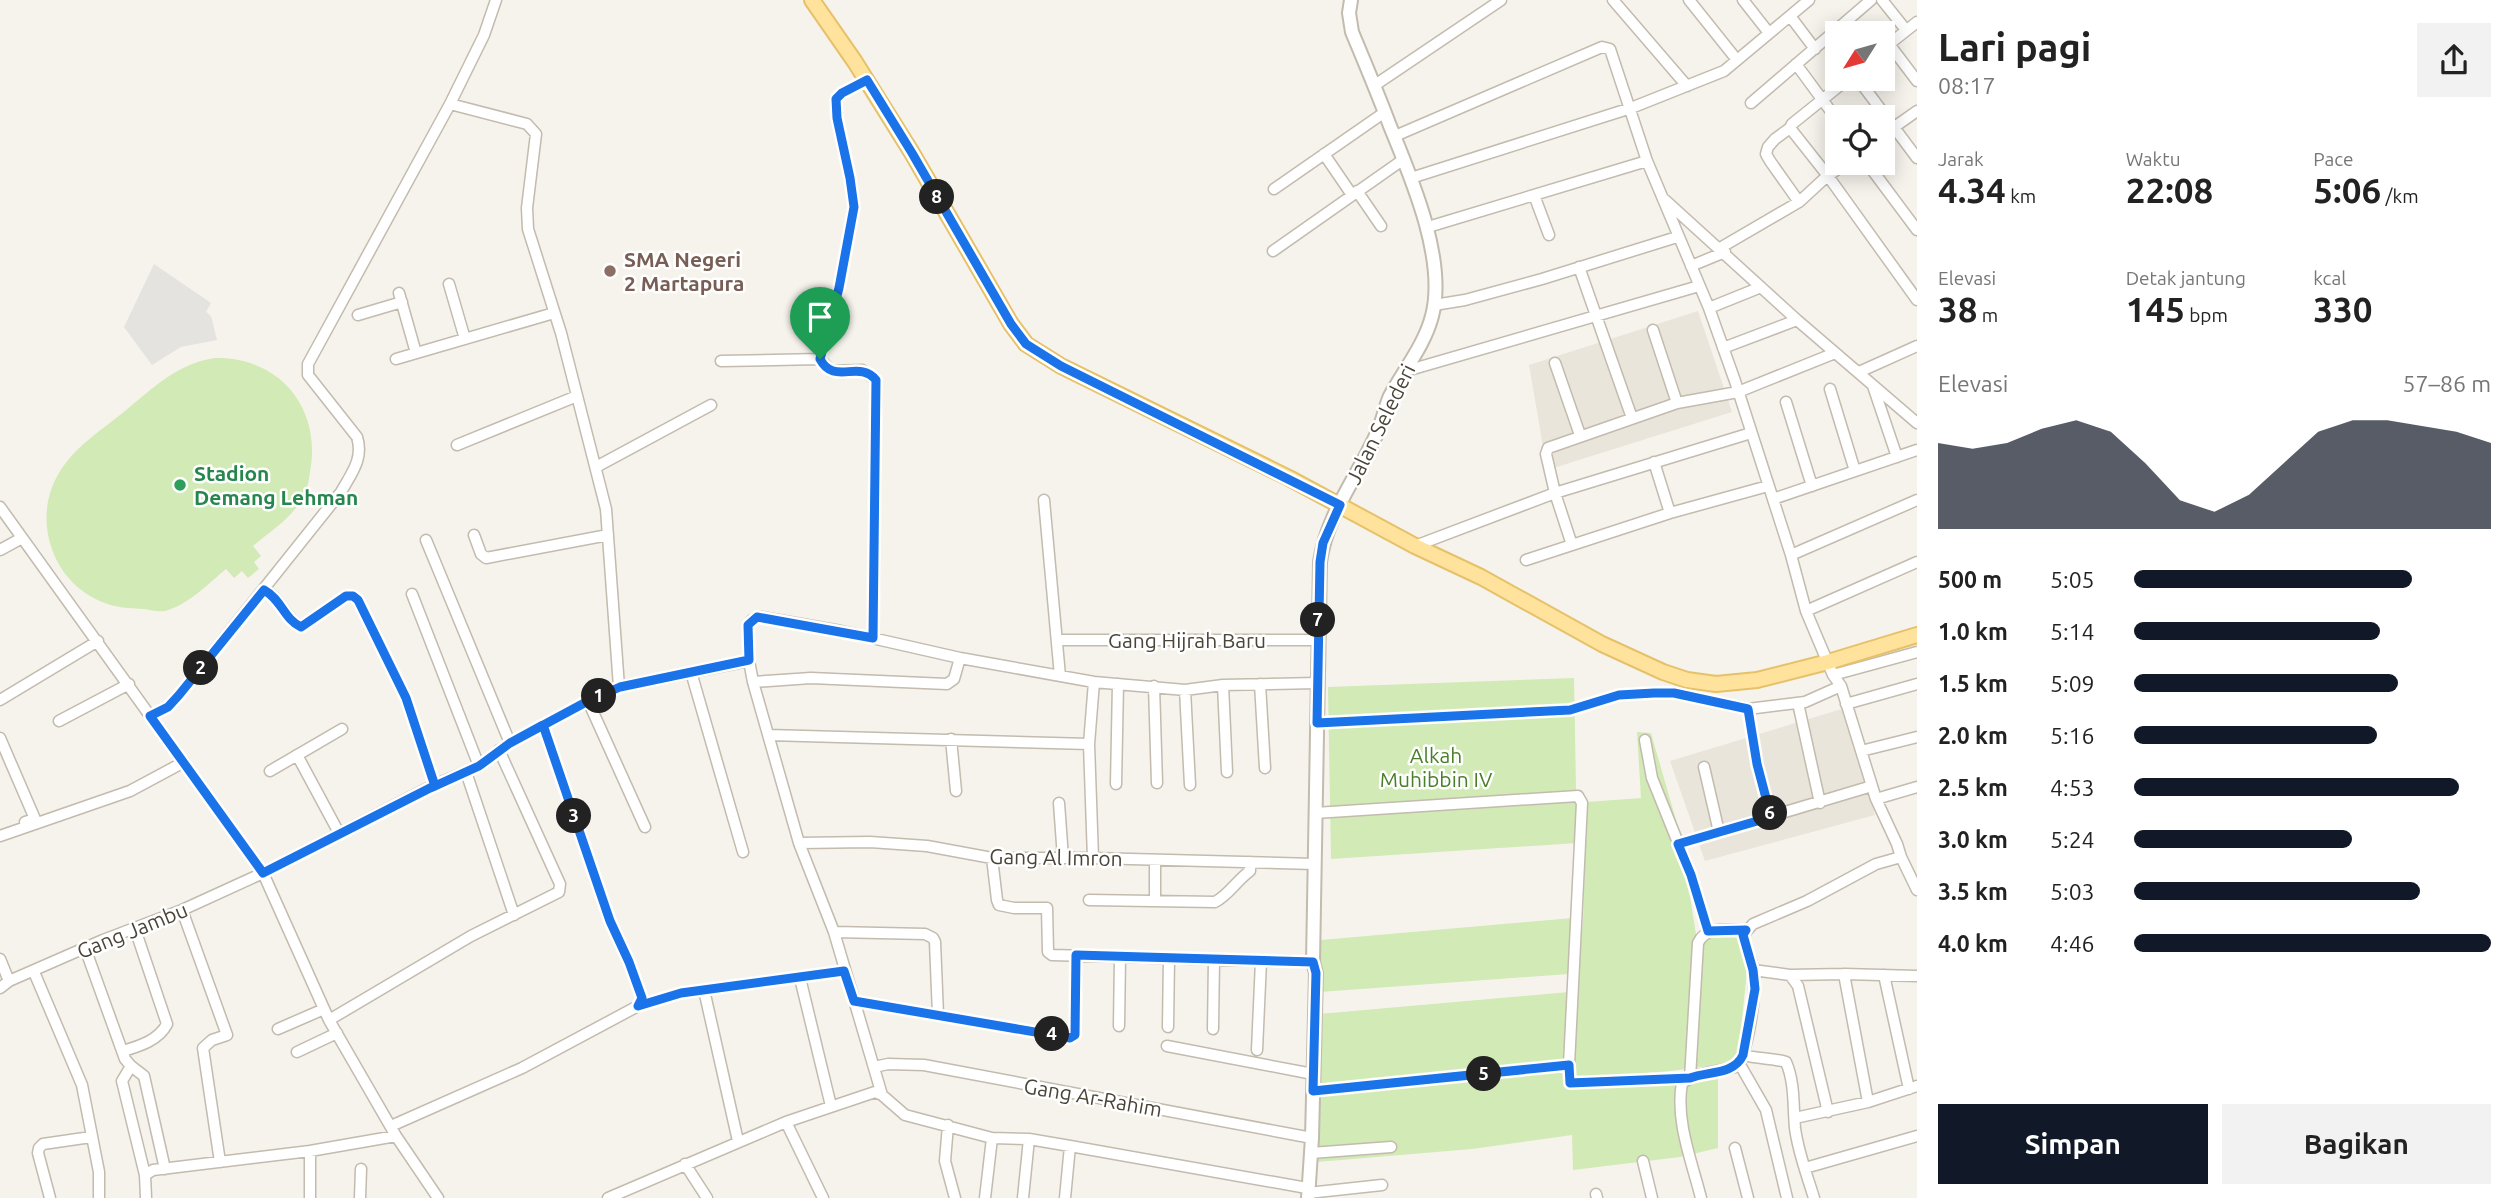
<!DOCTYPE html>
<html lang="id">
<head>
<meta charset="utf-8">
<style>
  :root { --surface:#fff; --page:#f2f2f2; --text:#222; --muted:#767676; --accent:#111827 }
  body { margin:0; font-family:Ubuntu,sans-serif; background:var(--page); color:var(--text); height:100vh; display:flex; flex-direction:column; font-size:26px; white-space:nowrap }
  * { box-sizing:border-box; margin:0 }
  p { font-size:23px; color:var(--muted) }
  .icon { flex:none; width:38px; height:38px; fill:none; stroke:currentColor; stroke-width:2; stroke-linecap:round; stroke-linejoin:round }
  .map { position:relative; flex:1; overflow:hidden }
  .side { display:flex; flex-direction:column; background:var(--surface); width:595px }
  .side>* { flex:none }
  .needle { width:46px; rotate:233deg }
  .buttons { position:absolute; left:1825px; top:21px; display:grid; gap:14px }
  .buttons a { display:grid; place-items:center; width:70px; height:70px; border-radius:0px; background:var(--surface); box-shadow:0 4px 18px #0003; font-size:35px }
  .pin { position:absolute; display:grid; place-items:center; width:60px; height:60px; color:#fff; margin:-72px -30px; border-radius:50% 50% 50% 0; rotate:-45deg; box-shadow:0 0 7px #0007 }
  .pin .icon { rotate:45deg }
  .km { position:absolute; width:35px; height:35px; margin:-18px; border-radius:50%; background:#222; color:#fff; font-size:19px; line-height:35px; text-align:center }
  .round { display:grid; place-items:center; flex:none; width:74px; height:74px; border-radius:0px; background:var(--page) }
  .summary { display:flex; align-items:center; justify-content:space-between; height:119px; padding:0 21px }
  h1 { font-size:38px; font-weight:700; line-height:52px }
  .stats { display:grid; grid-template-columns:repeat(3,1fr); gap:10px; height:119px; padding:7px 21px }
  .stats div { display:grid; align-content:center }
  .stats b { font-size:35px; font-weight:700 }
  .stats small { font-size:19px; font-weight:400 }
  .stats p { font-size:19px }
  .chart { height:196px; padding:14px 21px }
  .chart p { display:flex; justify-content:space-between }
  .chart svg { width:100%; height:126px; margin-top:7px; fill:var(--accent); opacity:.7 }
  .action { display:flex; gap:14px; margin-top:auto; padding:14px 21px }
  .action a { flex:1; height:80px; border-radius:0px; background:var(--accent); color:#fff; font-size:28px; font-weight:700; line-height:80px; text-align:center }
  .action a+a { background:var(--page); color:var(--text) }
  ul { padding:0 21px; list-style:none; font-size:23px }
  li { display:grid; grid-template-columns:112px 84px 1fr; align-items:center; height:52px }
  li i { height:18px; border-radius:9px; background:var(--accent) }
  main { display:flex; flex:1; min-height:0 }
  .map>svg:first-child { display:block }
</style>
</head>
<body>
<main>
<div class="map">
<svg width="1917" height="1198" viewBox="0 0 1917 1198">
  <rect width="100%" height="100%" fill="#f6f3ec"/>
  <!-- residential -->
  <path fill="#eae5da" d="M 1698,311 L 1732,412 L 1547,470 L 1529,365 Z
    M 1845,708 L 1875,815 L 1705,861 L 1670,761 Z"/>
  <!-- green -->
  <path fill="#d2eab5" d="M 215,358 C 280,357 322,408 310,472 C 309,479 308,486 305,493 C 295,516 272,530 253,546 L 261,556 L 254,562 L 259,569 L 248,578 L 242,571 L 234,578 L 226,569 C 208,584 188,605 165,611 C 158,612 151,610 144,609 C 129,608 116,608 102,602 C 52,582 31,519 59,473 C 74,447 102,430 125,411 C 153,388 178,363 215,358 Z
    M 1574,678 L 1577,843 L 1331,859 L 1328,687 Z
    M 1637,732 L 1651,733 L 1680,834 L 1696,934 L 1742,933 L 1749,951 L 1738,1058 L 1733,1063 L 1670,1071 L 1574,1079 L 1570,1061 L 1583,921 L 1587,802 L 1641,798 Z
    M 1573,918 L 1568,974 L 1320,992 L 1321,940 Z
    M 1569,992 L 1566,1028 L 1571,1090 L 1718,1077 L 1718,1148 L 1680,1157 L 1573,1170 L 1572,1135 L 1472,1149 L 1317,1162 L 1319,1014 Z"/>
  <!-- parking -->
  <path fill="#e5e3e0" d="M 154,264 L 211,303 L 206,312 L 211,316 L 217,340 L 181,347 L 152,365 L 124,327 Z"/>
  <g fill="none" stroke-linecap="round" stroke-linejoin="round">
    <defs>
      <path id="minor" d="M 1613,0 L 1687,86
        M 1689,0 L 1737,60
        M 1743,0 L 1769,33
        M 1882,0 L 1906,30
        M 1790,16 L 1815,49
        M 1889,44 L 1917,81
        M 1883,49 L 1917,22
        M 1796,64 L 1838,121
        M 1858,79 L 1917,158
        M 1375,85 L 1501,0
        M 1751,103 L 1871,0
        M 450,104 L 527,124 L 536,134 L 527,208 L 528,229 L 561,333 L 606,509 L 619,687
        M 1790,128 L 1828,176 L 1917,300
        M 1883,135 L 1917,111
        M 1395,136 L 1602,47 L 1610,49 L 1647,161 L 1709,308 L 1735,381 L 1791,555 L 1806,611 L 1833,675 L 1841,686 L 1876,799 L 1897,844 L 1901,857 L 1876,864 L 1807,901 L 1753,924 L 1743,935 C 1745,948 1752,960 1754,972 C 1756,991 1749,1055 1735,1067 C 1716,1072 1698,1072 1682,1083 C 1675,1120 1692,1162 1701,1198
        M 1324,154 L 1352,195
        M 1867,163 L 1917,230
        M 1411,178 L 1631,108 L 1724,71 L 1809,0
        M 1274,189 L 1385,112
        M 1357,191 L 1381,226
        M 1534,195 L 1549,235
        M 1665,200 L 1797,320 L 1917,423
        M 1799,202 L 1770,161 L 1766,154 L 1768,147 L 1775,139 L 1790,128 L 1792,124 L 1848,79
        M 1428,227 L 1647,161
        M 1720,248 L 1799,202 L 1824,179 L 1846,163
        M 1273,251 L 1404,159
        M 1691,266 L 1725,252
        M 1579,267 L 1632,418
        M 449,284 L 465,339
        M 399,293 L 416,353
        M 1434,305 L 1465,300 L 1542,279 L 1677,237
        M 1709,308 L 1761,287
        M 358,315 L 402,302
        M 1653,330 L 1677,403
        M 1723,348 L 1797,320
        M 396,359 L 554,313
        M 820,359 L 839,288 L 854,207 L 850,178 L 837,119 L 836,99 L 842,93 L 867,80
        M 721,361 L 820,359 L 831,371 L 862,370 L 876,380 L 873,638
        M 1555,363 L 1580,435
        M 1406,371 L 1699,286
        M 1859,372 L 1917,346
        M 1873,386 L 1897,457
        M 1830,389 L 1855,471
        M 1786,402 L 1812,486
        M 457,445 L 577,396
        M 1654,462 L 1670,513
        M 596,467 L 711,405
        M 1773,499 L 1917,450
        M 1044,500 L 1060,676
        M 0,507 L 263,873 L 329,1020 L 396,1136 L 438,1198
        M 474,535 L 481,554 L 486,558 L 608,535
        M 426,540 L 510,743
        M 1572,545 L 1555,493 L 1546,454 L 1548,448 L 1677,403 L 1738,392 L 1835,353
        M 1415,546 L 1555,493 L 1751,433
        M 0,550 L 22,538
        M 1791,555 L 1917,500
        M 1526,560 L 1670,513 L 1768,486
        M 265,590 C 282,600 284,618 301,627 L 346,596 L 353,596 L 358,600 L 406,698 L 435,786
        M 412,594 L 479,766
        M 1806,611 L 1917,562
        M 1057,640 L 1317,640
        M 691,672 L 743,852
        M 1833,675 L 1917,652
        M 753,682 L 811,678 L 947,684 L 954,679 L 960,658
        M 1260,684 L 1265,768
        M 1223,685 L 1227,772
        M 1154,686 L 1157,783
        M 1185,690 L 1190,785
        M 0,700 L 98,641
        M 588,701 L 645,827
        M 1798,703 L 1820,803
        M 1846,704 L 1917,684
        M 1748,709 L 1757,763 L 1771,817
        M 151,716 L 168,707 L 179,695 L 341,492 C 351,474 364,459 357,437 L 308,375 L 308,364 L 450,104 L 484,35 L 496,0
        M 59,721 L 129,684
        M 1317,723 L 1570,710 L 1619,695 L 1654,693 L 1674,693 L 1748,709 L 1805,702 L 1841,686
        M 543,725 L 610,921 L 629,962 L 642,998 L 638,1006 L 681,993 L 844,971
        M 768,735 L 1089,744
        M 0,738 L 35,819 L 25,822
        M 951,739 L 956,791
        M 1645,740 L 1652,778 L 1691,875 L 1708,931
        M 1861,751 L 1917,737
        M 297,755 L 339,833
        M 1704,767 L 1719,832
        M 270,771 L 342,729
        M 466,772 L 514,915
        M 1116,784 L 1118,684
        M 1876,799 L 1917,787
        M 1059,803 L 1063,858
        M 1315,813 L 1578,796 L 1582,803 L 1569,1065 L 1570,1083 L 1690,1078 L 1698,943 C 1706,925 1729,930 1746,930
        M 0,836 L 130,791 L 184,762
        M 799,843 L 870,842 L 927,846 L 992,858 L 1093,858 L 1314,864
        M 1678,844 L 1872,786
        M 1901,857 L 1917,890
        M 992,858 L 997,900 L 999,905 L 1014,908 L 1047,908 L 1048,952 L 1052,955 L 1313,962
        M 1093,858 L 1089,744 L 1094,682
        M 1155,860 L 1155,901
        M 1089,900 L 1215,902 C 1229,895 1237,880 1250,871 L 1250,862
        M 182,910 L 227,1035 L 212,1040 L 203,1048 L 220,1162
        M 834,932 L 925,934 L 933,938 L 935,942 L 938,1015
        M 85,948 L 125,1059 L 131,1066 L 144,1076 L 165,1169
        M 0,959 L 9,981
        M 1753,970 L 1790,975 L 1798,986 L 1828,1112
        M 34,972 L 82,1085 L 99,1172 L 99,1198
        M 1844,974 L 1868,1102
        M 1790,975 L 1844,974 L 1917,976
        M 1884,975 L 1909,1089
        M 800,978 L 831,1106
        M 0,988 L 9,981 L 103,940 L 182,910 L 263,873 L 430,787 L 479,766 L 510,743 L 588,701 L 619,687 L 749,661
        M 704,990 L 738,1141
        M 854,1001 L 1070,1038 L 1075,1035 L 1076,955
        M 329,1020 L 471,936 L 559,892 L 560,884 L 499,750
        M 1119,1026 L 1120,957
        M 1168,1027 L 1169,958
        M 278,1029 L 324,1009
        M 1213,1029 L 1214,959
        M 1167,1046 L 1313,1074
        M 1257,1050 L 1261,961
        M 123,1051 C 140,1046 159,1040 167,1024 L 135,929
        M 297,1052 L 337,1033
        M 1743,1055 C 1759,1059 1773,1058 1786,1062 C 1795,1083 1793,1106 1795,1128 C 1798,1152 1807,1175 1814,1198
        M 1739,1063 L 1766,1110 L 1787,1198
        M 131,1066 L 122,1081 L 145,1175
        M 874,1067 L 888,1064 L 924,1065 L 1312,1138
        M 1313,1091 L 1569,1065
        M 882,1095 L 834,932 L 799,843 L 753,682 L 749,661 L 748,625 L 752,620 L 761,617 L 841,631 L 960,658 L 1094,682 L 1185,690 L 1223,685 L 1317,683
        M 1795,1118 L 1868,1102 L 1917,1086
        M 786,1122 L 823,1198
        M 948,1125 L 945,1161 L 955,1198
        M 391,1126 L 522,1068 L 638,1006
        M 1735,1148 L 1748,1198
        M 310,1151 L 310,1198
        M 1311,1153 L 1391,1147
        M 1643,1161 L 1652,1198
        M 685,1164 L 707,1198
        M 1805,1168 L 1917,1136
        M 1308,1193 L 1382,1185
        M 1596,1194 L 1597,1198
        M 50,1198 L 38,1153 L 39,1148 L 43,1144 L 91,1137
        M 146,1198 L 145,1175 L 153,1170 L 310,1151 L 396,1136
        M 360,1198 L 361,1169
        M 608,1198 L 786,1122 L 875,1092 L 882,1095 L 905,1115 L 992,1138 L 1029,1139 L 1070,1146 L 1307,1188
        M 985,1198 L 992,1138
        M 1023,1198 L 1029,1139
        M 1065,1198 L 1070,1146"/>
      <path id="tertiary" d="M 1308,1198 L 1312,1138 L 1316,973 L 1313,962 L 1320,562 C 1327,513 1359,475 1378,431 C 1383,420 1385,407 1390,396 C 1404,370 1425,344 1432,316 C 1447,260 1411,177 1390,126 C 1378,94 1365,63 1352,32 L 1349,13 L 1351,0"/>
      <path id="primary" d="M 812,0 L 855,62 L 912,153 L 1011,324 L 1026,344 L 1061,366 L 1289,478 L 1415,546 L 1481,577 L 1602,644 L 1663,672 L 1687,680 L 1716,684 L 1757,680 L 1828,662 L 1917,635"/>
    </defs>
    <!-- minor casing -->
    <use href="#minor" stroke="#c2bbae" stroke-width="13"/>
    <!-- tertiary casing -->
    <use href="#tertiary" stroke="#c2bbae" stroke-width="16"/>
    <!-- primary casing -->
    <use href="#primary" stroke="#e6c16a" stroke-width="18"/>
    <!-- minor -->
    <use href="#minor" stroke="#fff" stroke-width="10"/>
    <!-- tertiary -->
    <use href="#tertiary" stroke="#fff" stroke-width="12"/>
    <!-- primary -->
    <use href="#primary" stroke="#ffe39c" stroke-width="14"/>
  </g>
  <g fill="none" stroke-linecap="round" stroke-linejoin="round">
    <defs>
      <path id="route" d="M 820,359 C 834,386 859,359 876,380 L 873,638 L 757,617 L 748,625 L 749,660 L 620,687 L 588,701 L 510,743 L 479,766 L 435,786 L 430,788 L 263,873 L 150,716 L 168,707 L 179,695 L 264,590 C 282,600 283,618 301,627 L 346,596 L 353,596 L 358,600 L 406,698 L 435,786 L 479,766 L 510,743 L 543,725 L 610,921 L 629,962 L 642,998 L 638,1006 L 681,993 L 844,971 L 854,1001 L 1070,1038 L 1075,1035 L 1076,955 L 1313,962 L 1316,973 L 1313,1091 L 1569,1065 L 1570,1083 L 1690,1078 C 1708,1071 1734,1075 1743,1055 L 1755,989 L 1753,970 L 1743,935 L 1746,930 L 1708,931 L 1691,875 L 1678,844 L 1771,817 L 1757,764 L 1748,709 L 1674,693 L 1654,693 L 1619,695 L 1570,710 L 1317,723 L 1320,562 L 1323,543 L 1340,505 L 1061,366 L 1026,344 L 1011,324 L 912,153 L 867,80 L 842,93 L 836,99 L 837,118 L 850,178 L 854,207 L 839,288 L 820,359"/>
    </defs>
    <!-- route casing -->
    <use href="#route" stroke="#fff" stroke-width="14"/>
    <!-- route -->
    <use href="#route" stroke="#1a73e8" stroke-width="9"/>
  </g>
  <!-- markers -->
  <circle fill="#8d6e63" stroke="#fff" stroke-width="2.5" cx="610" cy="271" r="7"/>
  <circle fill="#2e9e5b" stroke="#fff" stroke-width="2.5" cx="180" cy="485" r="7"/>
  <g text-anchor="middle" dominant-baseline="central" stroke-width="5" stroke-linejoin="round" paint-order="stroke">
    <!-- education labels -->
    <g font-size="21" font-weight="bold" fill="#785e54" stroke="#fff" text-anchor="start">
      <text x="624" y="259">SMA Negeri<tspan x="624" dy="24">2 Martapura</tspan></text>
    </g>
    <!-- street labels -->
    <g font-size="21" fill="#4b4439" stroke="#fff">
      <text transform="translate(1380 424) rotate(-64)">Jalan Selederi</text>
      <text x="1187" y="640">Gang Hijrah Baru</text>
      <text transform="translate(1056 857) rotate(1)">Gang Al Imron</text>
      <text transform="translate(132 930) rotate(-22)">Gang Jambu</text>
      <text transform="translate(1093 1097) rotate(10)">Gang Ar-Rahim</text>
    </g>
    <!-- leisure labels -->
    <g font-size="21" font-weight="bold" fill="#27864d" stroke="#fff" text-anchor="start">
      <text x="194" y="473">Stadion<tspan x="194" dy="24">Demang Lehman</tspan></text>
    </g>
    <!-- park labels -->
    <g font-size="21" fill="#4a7f2a" stroke="#fff">
      <text x="1436" y="755">Alkah<tspan x="1436" dy="24">Muhibbin IV</tspan></text>
    </g>
  </g>
</svg>
<div class="buttons">
<a><svg class="needle" viewBox="-14 -14 28 28"><path d="M0-13l5 13h-10z" fill="#e53935"/><path d="M0 13l5-13h-10z" fill="#767676"/></svg></a>
<a><svg class="icon" aria-label="locate" viewBox="0 0 24 24"><circle cx="12" cy="12" r="6"/><path d="M12 2v4M12 18v4M2 12h4M18 12h4"/></svg></a>
</div>
<div class="pin" style="left:820px;top:359px;background:#1e9e55"><svg class="icon" aria-label="arrive" viewBox="0 0 24 24"><path d="M6 21V4h12l-3 4 3 4H6"/></svg></div>
<b class="km" style="left:599px;top:696px">1</b>
<b class="km" style="left:201px;top:668px">2</b>
<b class="km" style="left:574px;top:816px">3</b>
<b class="km" style="left:1052px;top:1034px">4</b>
<b class="km" style="left:1484px;top:1074px">5</b>
<b class="km" style="left:1770px;top:813px">6</b>
<b class="km" style="left:1318px;top:620px">7</b>
<b class="km" style="left:937px;top:197px">8</b>
</div>
<section class="side">
<div class="summary"><div><h1>Lari pagi</h1><p>08:17</p></div><a class="round"><svg class="icon" aria-label="share" viewBox="0 0 24 24"><path d="M12 15V3M7 8l5-5 5 5M5 13v7h14v-7"/></svg></a></div>
<div class="stats">
<div><p>Jarak</p><b>4.34<small> km</small></b></div>
<div><p>Waktu</p><b>22:08</b></div>
<div><p>Pace</p><b>5:06<small> /km</small></b></div>
</div>
<div class="stats">
<div><p>Elevasi</p><b>38<small> m</small></b></div>
<div><p>Detak jantung</p><b>145<small> bpm</small></b></div>
<div><p>kcal</p><b>330</b></div>
</div>
<div class="chart"><p><span>Elevasi</span>57–86 m</p>
<svg viewBox="0 0 160 44" preserveAspectRatio="none"><path d="M0 44V14L10 16L20 14L30 9L40 6L50 10L60 21L70 34L80 38L90 32L100 21L110 10L120 6L130 6L140 8L150 10L160 14V44z"/></svg>
</div>
<ul>
<li><b>500 m</b>5:05<i style="width:78%"></i></li>
<li><b>1.0 km</b>5:14<i style="width:69%"></i></li>
<li><b>1.5 km</b>5:09<i style="width:74%"></i></li>
<li><b>2.0 km</b>5:16<i style="width:68%"></i></li>
<li><b>2.5 km</b>4:53<i style="width:91%"></i></li>
<li><b>3.0 km</b>5:24<i style="width:61%"></i></li>
<li><b>3.5 km</b>5:03<i style="width:80%"></i></li>
<li><b>4.0 km</b>4:46<i style="width:100%"></i></li>
</ul>
<div class="action"><a>Simpan</a><a>Bagikan</a></div>
</section>
</main>
</body>
</html>
